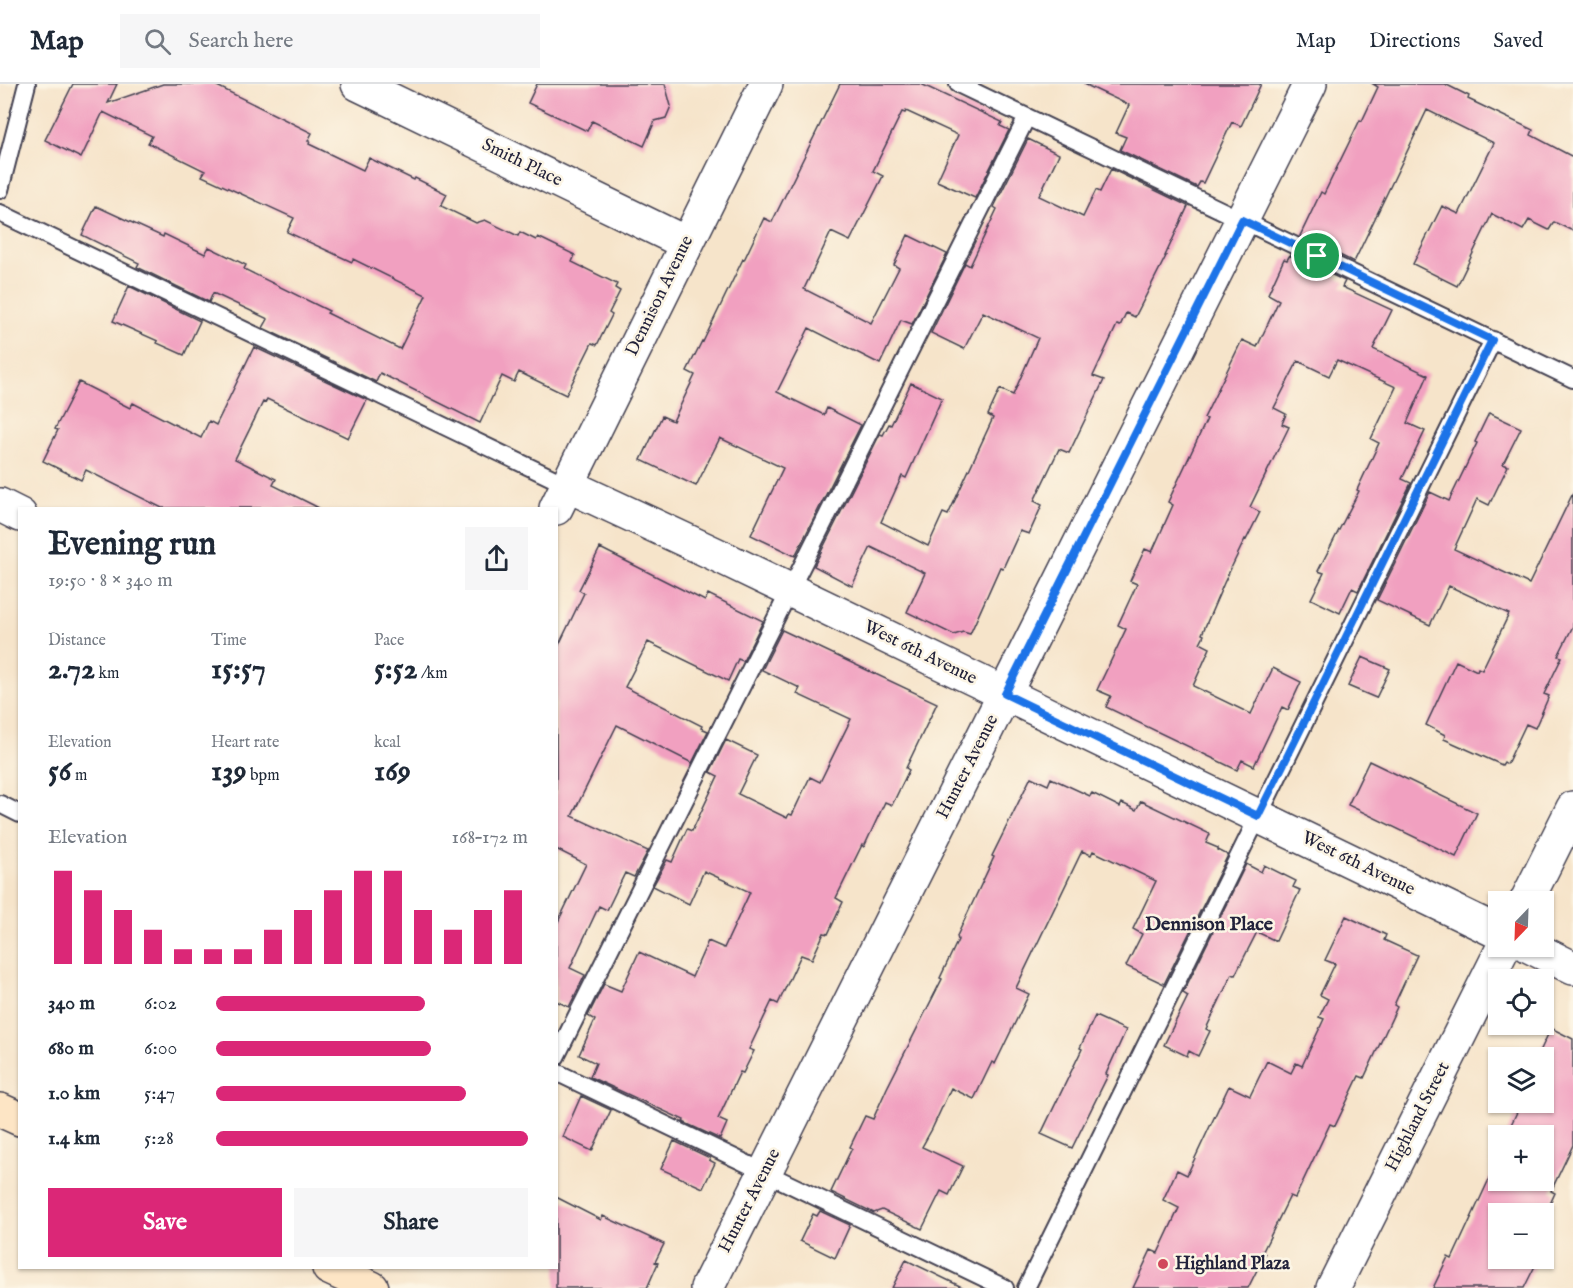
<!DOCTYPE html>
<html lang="en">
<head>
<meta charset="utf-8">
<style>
  :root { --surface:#fff; --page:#f6f6f7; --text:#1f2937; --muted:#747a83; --line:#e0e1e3; --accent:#db2777 }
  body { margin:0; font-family:"IM FELL English",serif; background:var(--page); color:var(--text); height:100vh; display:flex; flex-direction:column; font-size:22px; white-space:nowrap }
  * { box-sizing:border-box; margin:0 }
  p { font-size:20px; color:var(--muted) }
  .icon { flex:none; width:33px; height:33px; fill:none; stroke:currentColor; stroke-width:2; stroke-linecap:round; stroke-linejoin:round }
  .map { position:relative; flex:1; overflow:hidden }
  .sheet { position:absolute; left:18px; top:423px; width:540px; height:762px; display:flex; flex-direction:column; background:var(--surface); border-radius:0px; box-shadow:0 2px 4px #0004 }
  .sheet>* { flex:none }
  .needle { width:39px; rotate:203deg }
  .fabs { position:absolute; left:1488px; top:807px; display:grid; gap:12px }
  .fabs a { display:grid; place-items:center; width:66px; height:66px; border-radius:0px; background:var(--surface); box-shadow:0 2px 4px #0004; font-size:30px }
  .pin { position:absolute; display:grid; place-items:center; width:51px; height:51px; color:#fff; margin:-26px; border:3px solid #fff; border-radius:50%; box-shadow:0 2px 6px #0007 }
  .round { display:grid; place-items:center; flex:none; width:63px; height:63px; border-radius:0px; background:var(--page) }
  .headline { display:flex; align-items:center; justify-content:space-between; height:102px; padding:0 30px }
  h1 { font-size:33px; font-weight:700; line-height:45px }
  .figures { display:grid; grid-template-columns:repeat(3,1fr); gap:9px; height:102px; padding:6px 30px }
  .figures div { display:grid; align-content:center }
  .figures b { font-size:30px; font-weight:700 }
  .figures small { font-size:16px; font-weight:400 }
  .figures p { font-size:16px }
  .chart { height:168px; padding:12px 30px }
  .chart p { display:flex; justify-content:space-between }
  .chart svg { width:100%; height:108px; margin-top:6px; stroke:var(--accent); stroke-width:6 }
  .button { display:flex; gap:12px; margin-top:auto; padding:12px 30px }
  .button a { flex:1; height:69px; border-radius:0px; background:var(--accent); color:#fff; font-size:24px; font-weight:700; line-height:69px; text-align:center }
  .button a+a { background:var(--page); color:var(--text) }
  ul { padding:0 30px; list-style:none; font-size:20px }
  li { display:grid; grid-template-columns:96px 72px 1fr; align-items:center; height:45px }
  li i { height:15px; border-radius:8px; background:var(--accent) }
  header { display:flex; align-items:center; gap:36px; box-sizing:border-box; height:84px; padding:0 30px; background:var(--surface); border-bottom:2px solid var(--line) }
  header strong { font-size:28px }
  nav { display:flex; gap:33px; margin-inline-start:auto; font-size:21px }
  .search { width:420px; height:54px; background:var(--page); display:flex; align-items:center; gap:15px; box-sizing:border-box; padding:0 21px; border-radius:0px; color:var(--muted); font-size:22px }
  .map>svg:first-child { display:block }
</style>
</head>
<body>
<header>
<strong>Map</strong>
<div class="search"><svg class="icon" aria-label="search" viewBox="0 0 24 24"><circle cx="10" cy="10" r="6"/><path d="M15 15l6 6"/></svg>Search here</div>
<nav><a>Map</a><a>Directions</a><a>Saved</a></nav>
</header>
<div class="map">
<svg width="1573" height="1204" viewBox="0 0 1573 1204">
  <rect width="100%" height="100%" fill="#fcf5e5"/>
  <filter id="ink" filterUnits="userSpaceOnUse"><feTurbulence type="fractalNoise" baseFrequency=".0167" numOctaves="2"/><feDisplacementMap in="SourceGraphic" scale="12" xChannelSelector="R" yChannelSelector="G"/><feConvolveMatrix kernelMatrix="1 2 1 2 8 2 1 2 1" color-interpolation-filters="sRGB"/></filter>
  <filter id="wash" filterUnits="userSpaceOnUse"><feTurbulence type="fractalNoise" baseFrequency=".008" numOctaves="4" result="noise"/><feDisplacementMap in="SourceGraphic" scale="24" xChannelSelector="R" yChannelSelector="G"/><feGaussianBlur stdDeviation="1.35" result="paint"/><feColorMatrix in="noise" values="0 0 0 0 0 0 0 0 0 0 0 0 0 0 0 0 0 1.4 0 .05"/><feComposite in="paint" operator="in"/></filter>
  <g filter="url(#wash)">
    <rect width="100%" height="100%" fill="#f6e4ca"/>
    <g id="blocks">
      <!-- building -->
      <path fill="#f1a0c0" d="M 73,0 L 117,0 L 108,19 L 163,0 L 213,0 L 312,49 L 308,57 L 310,57 L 309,60 L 363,86 L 369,74 L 414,96 L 415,94 L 447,110 L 441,122 L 476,139 L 485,136 L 518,152 L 520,148 L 536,156 L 538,153 L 575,171 L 572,178 L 617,200 L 615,204 L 620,207 L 609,229 L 612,231 L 597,261 L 592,259 L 566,311 L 519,288 L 514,298 L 502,292 L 480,339 L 380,289 L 376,298 L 263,244 L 268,235 L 213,209 L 209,218 L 137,183 L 139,179 L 82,151 L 96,122 L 163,153 L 164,150 L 205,170 L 209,163 L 246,181 L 244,185 L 329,227 L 327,229 L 400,265 L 426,211 L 353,175 L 352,178 L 287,148 L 294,134 L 202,92 L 205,87 L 148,59 L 152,52 L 103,28 L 81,74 L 45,56 Z
        M 537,0 L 665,0 L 671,22 L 666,34 L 655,37 L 644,62 L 592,37 L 587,47 L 528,19 Z
        M 840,0 L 921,0 L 1002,38 L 1000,42 L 1009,46 L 975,114 L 937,97 L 958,51 L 906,27 L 905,29 L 902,28 L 873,87 L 883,92 L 850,157 L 831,148 L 804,205 L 871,239 L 899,184 L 894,181 L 908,151 L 947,170 L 912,240 L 901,236 L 880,280 L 809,244 L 777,308 L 824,331 L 827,324 L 861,341 L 795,472 L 751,451 L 783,384 L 720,354 L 696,402 L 641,376 L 662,332 L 673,337 L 695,291 L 687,287 L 702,257 L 703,258 L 743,175 L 744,176 L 764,134 L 772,138 Z
        M 1084,0 L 1261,0 L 1241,42 L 1232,38 L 1203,99 L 1200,98 L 1197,103 L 1120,66 L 1126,53 L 1116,49 L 1129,21 Z
        M 1373,0 L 1445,0 L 1469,12 L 1468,15 L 1533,46 L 1531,51 L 1573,73 L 1573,147 L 1554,138 L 1549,146 L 1529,136 L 1523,146 L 1492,130 L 1457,202 L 1413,180 L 1442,122 L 1459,130 L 1494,59 L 1427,26 L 1354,178 L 1300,152 L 1321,108 L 1324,110 L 1360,36 L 1362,37 L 1378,3 Z
        M 1028,55 L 1059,70 L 1039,112 L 1083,133 L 1096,106 L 1100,108 L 1111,85 L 1188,122 L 1165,172 L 1166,172 L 1135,233 L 1126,229 L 1120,242 L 1117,241 L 1093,292 L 1104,296 L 1069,369 L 1059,365 L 1034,417 L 1042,421 L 1029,450 L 1020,447 L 1003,484 L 1000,483 L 970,550 L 963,548 L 954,551 L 907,528 L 925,489 L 871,463 L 852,502 L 814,482 L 880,350 L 883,351 L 889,340 L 891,341 L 911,299 L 942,314 L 906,394 L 902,392 L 881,438 L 928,462 L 943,429 L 948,431 L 993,334 L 988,331 L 1000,305 L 1013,311 L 1038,254 L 983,228 L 964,265 L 931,249 L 965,179 L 970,182 L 997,125 L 994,123 Z
        M 1290,171 L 1345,197 L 1342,203 L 1392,226 L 1373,265 L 1428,291 L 1407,339 L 1425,347 L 1402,395 L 1411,399 L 1358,507 L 1352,504 L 1340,529 L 1311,515 L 1324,489 L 1318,487 L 1359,407 L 1357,406 L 1379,359 L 1371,355 L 1396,303 L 1337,276 L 1329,292 L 1298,277 L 1274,324 L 1286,330 L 1282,340 L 1289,343 L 1250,423 L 1260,428 L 1246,456 L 1245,455 L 1224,499 L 1202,550 L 1204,551 L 1200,559 L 1210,564 L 1193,602 L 1251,630 L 1273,584 L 1301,598 L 1288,626 L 1282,623 L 1254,682 L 1242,676 L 1237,686 L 1106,623 L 1111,612 L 1097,606 L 1126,545 L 1118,541 L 1137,500 L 1130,497 L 1145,465 L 1152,468 L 1173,421 L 1168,418 L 1207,335 L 1204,334 L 1242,256 L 1257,263 L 1279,216 L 1268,210 L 1284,175 L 1287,176 Z
        M 129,202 L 200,237 L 184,271 L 157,259 L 158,257 L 113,237 Z
        M 254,263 L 367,316 L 348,354 L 267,315 L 265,319 L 263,318 L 235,375 L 276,395 L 273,401 L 319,424 L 162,424 L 86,386 L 81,396 L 43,377 L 58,346 L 55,345 L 79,298 L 130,324 L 133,319 L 201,354 L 209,337 L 216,341 Z
        M 1489,329 L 1521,344 L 1503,380 L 1508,382 L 1489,421 L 1477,415 L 1454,465 L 1529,500 L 1573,409 L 1573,542 L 1558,572 L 1562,573 L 1544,610 L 1549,612 L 1535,644 L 1526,640 L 1507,680 L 1504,678 L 1502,681 L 1444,655 L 1445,651 L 1426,641 L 1456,577 L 1477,587 L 1478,584 L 1482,586 L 1509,530 L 1449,502 L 1430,541 L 1377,516 L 1430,408 L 1449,417 L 1477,359 L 1475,358 Z
        M 600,464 L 705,517 L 708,510 L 763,537 L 743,577 L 738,575 L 728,597 L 648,558 L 625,603 L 702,642 L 701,644 L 708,647 L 692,679 L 617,641 L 572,732 L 648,767 L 634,793 L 625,789 L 607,826 L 599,822 L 570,884 L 585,891 L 569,923 L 556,917 L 556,842 L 586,780 L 556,765 L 556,567 L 584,509 L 579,506 Z
        M 782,546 L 937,619 L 906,684 L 909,686 L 892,721 L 885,718 L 864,763 L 862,761 L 836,814 L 843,818 L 828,850 L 824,849 L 812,875 L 801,871 L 778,920 L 772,917 L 749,965 L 754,967 L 743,989 L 740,988 L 718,1035 L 727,1039 L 720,1055 L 683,1038 L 684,1036 L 590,993 L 596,979 L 579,971 L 595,936 L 588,932 L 604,900 L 621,907 L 639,868 L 692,893 L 708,857 L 724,864 L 750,808 L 704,787 L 689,820 L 653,802 L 667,776 L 672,778 L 687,745 L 692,747 L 718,692 L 710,688 L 726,656 L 757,671 L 738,710 L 787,734 L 789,730 L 792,731 L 810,693 L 820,698 L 851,635 L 797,610 L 800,604 L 762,586 Z
        M 1362,573 L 1390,585 L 1376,614 L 1348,602 Z
        M 1369,677 L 1477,729 L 1456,773 L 1348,721 Z
        M 1031,693 L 1048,701 L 1051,694 L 1090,712 L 1092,709 L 1120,723 L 1122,719 L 1136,726 L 1141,717 L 1210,750 L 1206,759 L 1218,764 L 1218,766 L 1228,771 L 1164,900 L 1126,882 L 1142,850 L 1133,845 L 1156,797 L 1093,767 L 1091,771 L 1082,767 L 1016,904 L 1029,910 L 995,980 L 992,978 L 974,1015 L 951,1004 L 932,1045 L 922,1063 L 963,1082 L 949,1111 L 941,1107 L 922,1145 L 882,1126 L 874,1129 L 831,1108 L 852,1064 L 850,1063 L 865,1032 L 873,1035 L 887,1004 L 942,895 L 940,894 L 958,856 L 957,852 L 994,773 L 992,772 Z
        M 1246,780 L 1261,788 L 1264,781 L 1296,797 L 1293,803 L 1300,806 L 1276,857 L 1257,848 L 1235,891 L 1232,890 L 1206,945 L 1210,947 L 1198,972 L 1189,967 L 1187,972 L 1164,961 L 1188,912 L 1183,909 Z
        M 1346,832 L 1386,851 L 1384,856 L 1417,871 L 1394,921 L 1397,923 L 1364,994 L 1359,992 L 1335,1042 L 1330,1040 L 1295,1114 L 1290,1112 L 1262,1169 L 1265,1170 L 1248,1204 L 1133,1204 L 1151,1166 L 1158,1169 L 1179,1124 L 1163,1116 L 1177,1086 L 1187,1091 L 1229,1002 L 1250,1012 L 1267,977 L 1291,989 L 1296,979 L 1302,982 L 1324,935 L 1319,933 L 1328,915 L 1320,911 L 1335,880 L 1325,876 Z
        M 1095,932 L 1126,946 L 1106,990 L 1108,991 L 1072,1064 L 1041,1050 L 1082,965 L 1080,964 Z
        M 1551,944 L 1573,955 L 1573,1061 L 1551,1107 L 1555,1109 L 1544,1133 L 1544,1130 L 1498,1130 L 1498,1174 L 1524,1174 L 1523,1177 L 1535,1182 L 1524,1204 L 1433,1204 L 1448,1173 L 1452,1175 L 1498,1076 L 1498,1096 L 1544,1096 L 1544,1052 L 1510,1052 L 1507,1049 L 1519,1024 L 1513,1022 L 1515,1018 L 1544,1018 L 1544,974 L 1537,974 Z
        M 581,1012 L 611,1026 L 592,1067 L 563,1053 Z
        M 674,1057 L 710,1074 L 709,1076 L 715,1079 L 703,1104 L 661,1085 Z
        M 556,1113 L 601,1136 L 603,1132 L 664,1160 L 655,1178 L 658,1179 L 647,1204 L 556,1204 Z
        M 820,1127 L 850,1141 L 835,1174 L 800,1157 L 813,1130 L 817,1132 Z
        M 906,1176 L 964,1204 L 892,1204 Z"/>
    </g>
  </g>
  <g filter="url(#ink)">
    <use href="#blocks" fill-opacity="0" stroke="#423f50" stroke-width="1.5"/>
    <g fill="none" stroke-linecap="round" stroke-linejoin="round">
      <defs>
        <path id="lane" d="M 958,0 L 1573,295
          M 0,106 L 27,0
          M 0,129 L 567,401
          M 0,720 L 20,730
          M 556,973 L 1027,33
          M 556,988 L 1005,1204
          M 1026,1204 L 1493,256"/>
        <path id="street" d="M 358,0 L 686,159
          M 567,401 L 713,469 L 1498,848
          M 0,421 L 20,431
          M 556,424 L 766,0
          M 1526,818 L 1573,724
          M 1529,862 L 1573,884
          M 707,1204 L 1310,0
          M 1333,1204 L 1504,862"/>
        <path id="secondary" d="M 0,1026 L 20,1035
          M 329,1184 L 372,1204"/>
      </defs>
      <!-- lane casing -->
      <use href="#lane" stroke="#423f50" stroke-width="20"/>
      <!-- street casing -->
      <use href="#street" stroke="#423f50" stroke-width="36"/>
      <!-- secondary casing -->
      <use href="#secondary" stroke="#423f50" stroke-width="36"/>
      <!-- lane -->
      <use href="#lane" stroke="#fff" stroke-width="16"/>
      <!-- street -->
      <use href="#street" stroke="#fff" stroke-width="33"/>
      <!-- secondary -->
      <use href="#secondary" stroke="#fde5c5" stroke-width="33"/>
    </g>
  </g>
  <g fill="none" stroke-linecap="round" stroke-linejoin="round" filter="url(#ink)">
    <defs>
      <path id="route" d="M 1242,136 L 1492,256 L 1258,732 L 1005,610 Z"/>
    </defs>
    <!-- route casing -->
    <use href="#route" stroke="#fff" stroke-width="12"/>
    <!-- route -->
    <use href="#route" stroke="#1a73e8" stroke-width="8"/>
  </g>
  <!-- markers -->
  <circle fill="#d1495b" stroke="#fcf5e5" stroke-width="2" cx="1163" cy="1180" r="6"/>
  <g text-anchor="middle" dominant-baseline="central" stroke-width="5" stroke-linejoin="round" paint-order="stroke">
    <!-- street labels -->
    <g font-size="18" fill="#22223b" stroke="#fcf5e5">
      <text transform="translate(522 79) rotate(26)">Smith Place</text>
      <text transform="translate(660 212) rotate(-64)">Dennison Avenue</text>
      <text transform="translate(920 569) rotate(26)">West 6th Avenue</text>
      <text transform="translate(968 683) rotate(-63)">Hunter Avenue</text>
      <text transform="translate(1358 780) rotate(26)">West 6th Avenue</text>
      <text transform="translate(1418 1033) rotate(-63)">Highland Street</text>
      <text transform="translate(750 1117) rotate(-63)">Hunter Avenue</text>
    </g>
    <!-- poi labels -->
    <g font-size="18" font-weight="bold" fill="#22223b" stroke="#fcf5e5" text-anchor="start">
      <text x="1175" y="1180">Highland Plaza</text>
    </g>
    <!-- neighbourhood labels -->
    <g font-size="20" font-weight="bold" fill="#22223b" stroke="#fcf5e5">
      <text x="1209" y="840">Dennison Place</text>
    </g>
  </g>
</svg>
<div class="fabs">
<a><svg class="needle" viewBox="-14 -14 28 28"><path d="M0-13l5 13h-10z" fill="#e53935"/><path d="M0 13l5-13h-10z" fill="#747a83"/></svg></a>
<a><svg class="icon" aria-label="locate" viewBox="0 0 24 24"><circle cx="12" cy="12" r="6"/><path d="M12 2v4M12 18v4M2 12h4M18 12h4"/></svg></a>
<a><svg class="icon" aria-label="layers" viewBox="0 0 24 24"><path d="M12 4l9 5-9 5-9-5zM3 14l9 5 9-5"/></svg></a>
<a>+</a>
<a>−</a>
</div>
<div class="pin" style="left:1317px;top:172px;background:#1e9e55"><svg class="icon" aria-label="arrive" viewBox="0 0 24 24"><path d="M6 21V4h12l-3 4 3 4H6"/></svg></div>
<section class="sheet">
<div class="headline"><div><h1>Evening run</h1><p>19:50 · 8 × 340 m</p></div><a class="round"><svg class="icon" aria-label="share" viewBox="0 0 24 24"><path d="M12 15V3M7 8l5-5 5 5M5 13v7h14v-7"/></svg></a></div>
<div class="figures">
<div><p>Distance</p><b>2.72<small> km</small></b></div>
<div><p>Time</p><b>15:57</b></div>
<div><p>Pace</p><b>5:52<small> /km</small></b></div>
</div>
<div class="figures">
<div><p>Elevation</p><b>56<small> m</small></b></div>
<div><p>Heart rate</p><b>139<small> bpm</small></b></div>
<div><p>kcal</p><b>169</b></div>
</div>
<div class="chart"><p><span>Elevation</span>168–172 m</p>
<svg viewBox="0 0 160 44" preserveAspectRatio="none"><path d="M5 44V6M15 44V14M25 44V22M35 44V30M45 44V38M55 44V38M65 44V38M75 44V30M85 44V22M95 44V14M105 44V6M115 44V6M125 44V22M135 44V30M145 44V22M155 44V14"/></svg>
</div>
<ul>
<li><b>340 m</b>6:02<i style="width:67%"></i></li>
<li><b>680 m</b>6:00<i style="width:69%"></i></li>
<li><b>1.0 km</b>5:47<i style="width:80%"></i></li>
<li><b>1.4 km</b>5:28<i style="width:100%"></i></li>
</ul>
<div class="button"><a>Save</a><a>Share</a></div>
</section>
</div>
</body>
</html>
